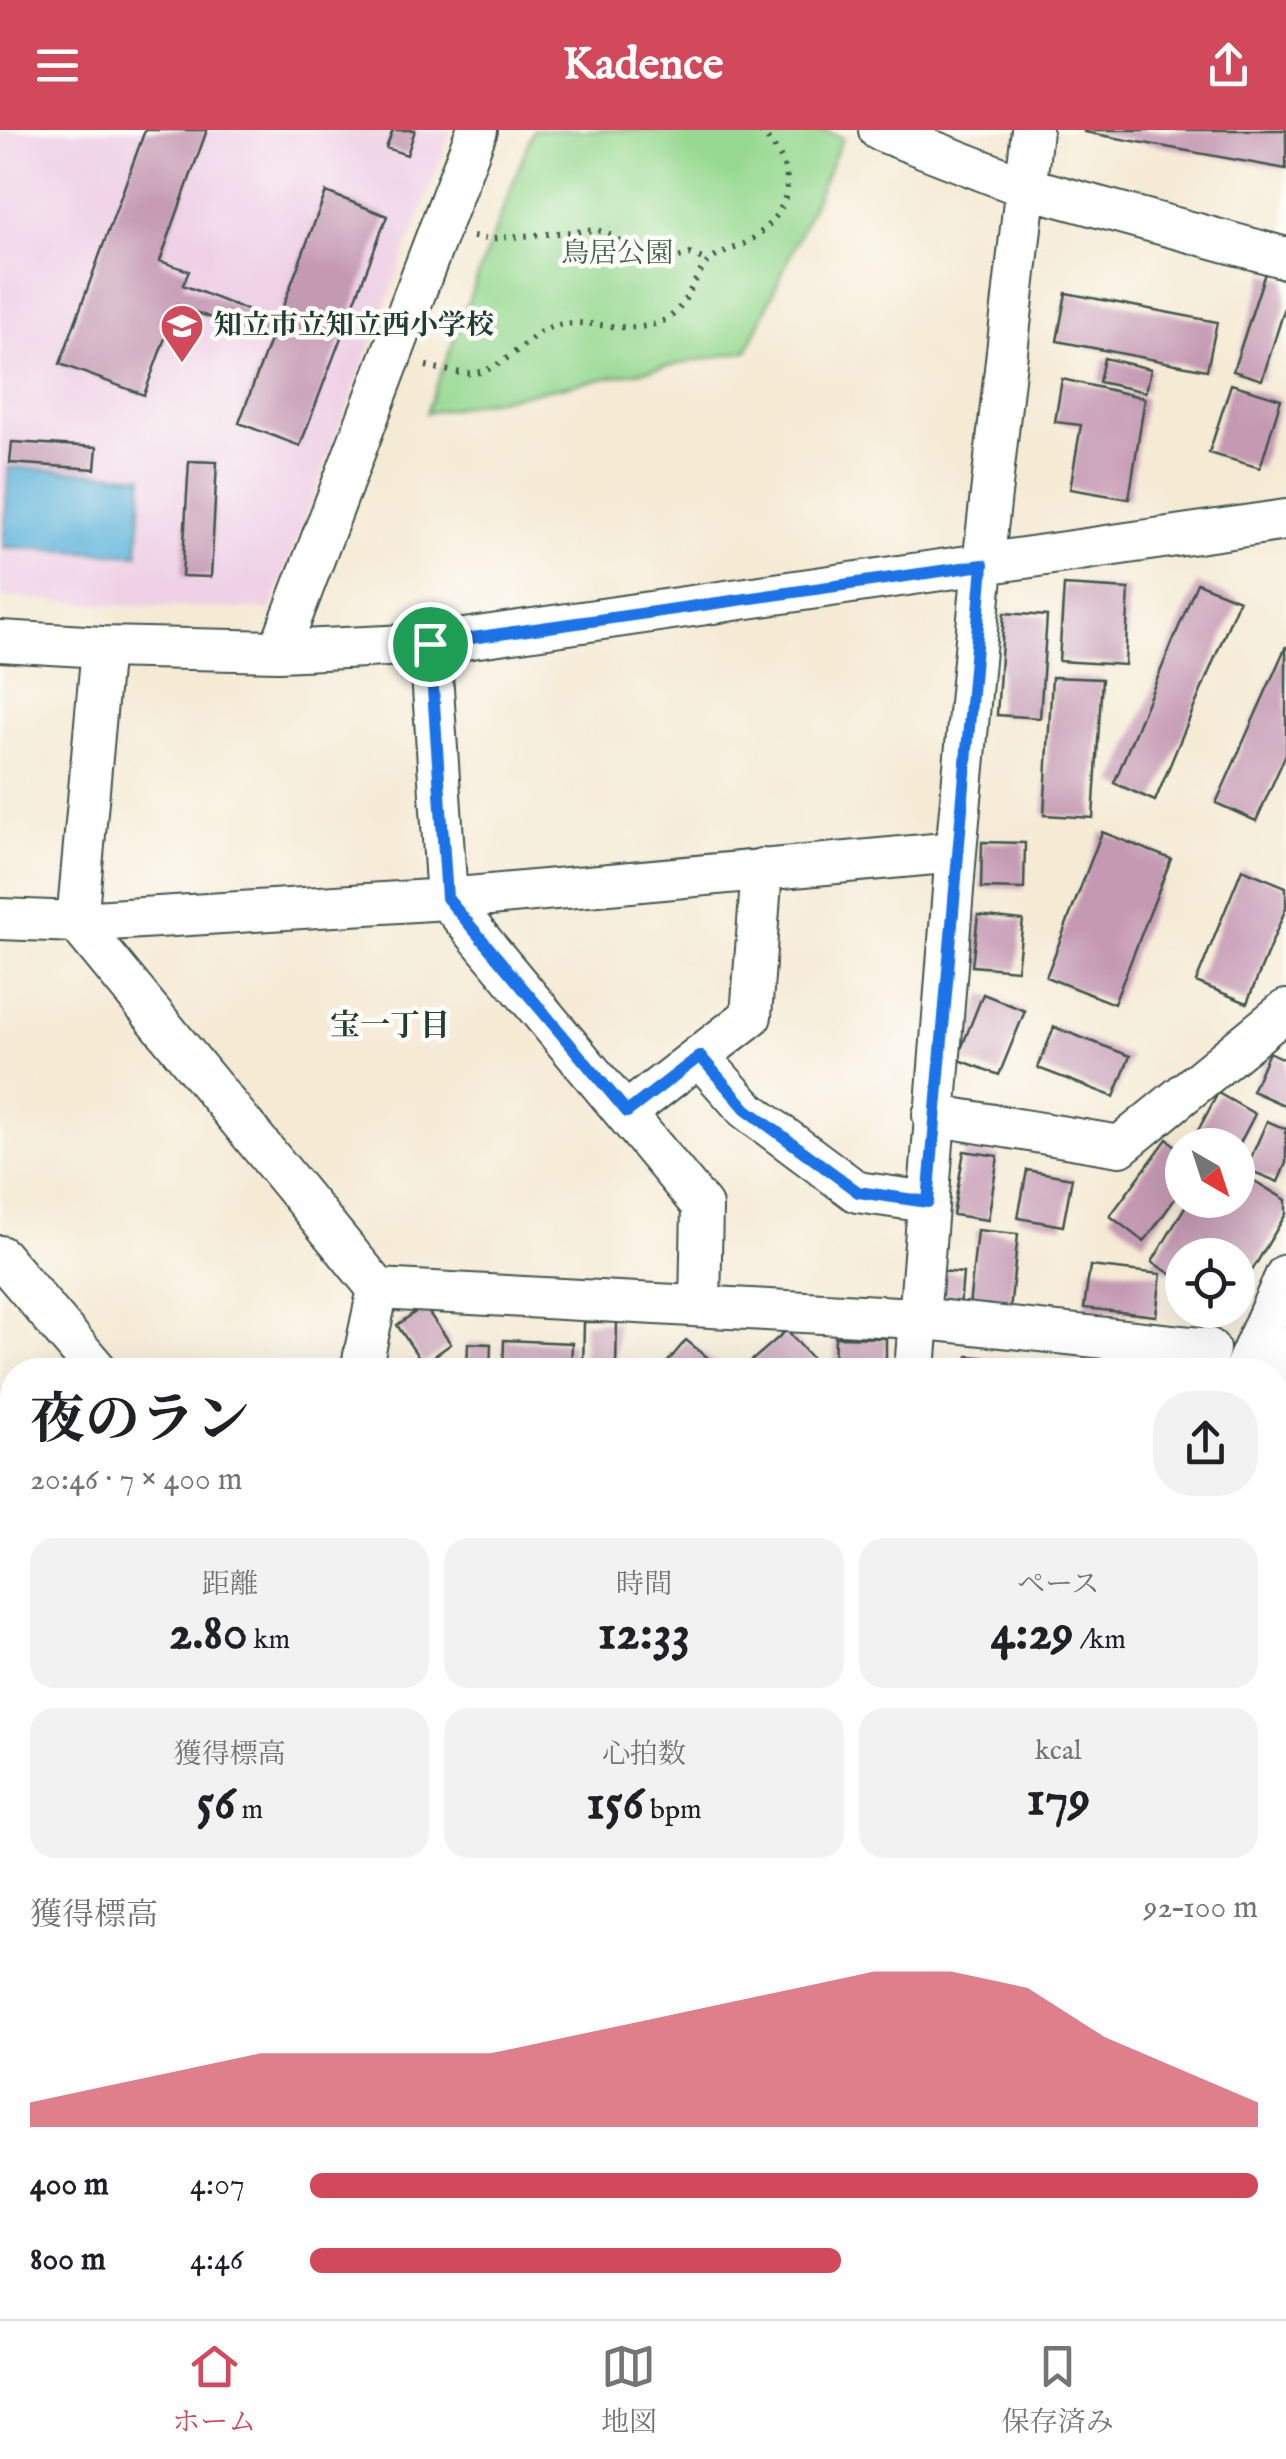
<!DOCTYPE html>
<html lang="ja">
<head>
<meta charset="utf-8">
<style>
  :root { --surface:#fff; --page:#f2f2f2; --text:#202124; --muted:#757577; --line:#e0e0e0; --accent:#d1495b }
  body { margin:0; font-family:"IM FELL English","Noto Serif JP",serif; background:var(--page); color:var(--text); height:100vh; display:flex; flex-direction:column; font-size:38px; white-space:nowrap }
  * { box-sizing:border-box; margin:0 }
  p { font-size:32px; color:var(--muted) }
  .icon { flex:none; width:55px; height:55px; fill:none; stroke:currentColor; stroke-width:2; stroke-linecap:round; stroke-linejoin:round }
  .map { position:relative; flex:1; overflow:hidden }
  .details { position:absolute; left:0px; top:1228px; width:1288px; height:962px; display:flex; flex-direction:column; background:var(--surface); border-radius:40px 40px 0 0; box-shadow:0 10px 40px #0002 }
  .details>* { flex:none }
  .needle { width:65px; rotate:141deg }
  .controls { position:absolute; left:1165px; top:998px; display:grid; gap:20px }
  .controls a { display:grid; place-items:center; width:90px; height:90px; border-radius:50%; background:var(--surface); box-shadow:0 10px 40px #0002; font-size:50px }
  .pin { position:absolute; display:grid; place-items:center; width:85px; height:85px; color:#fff; margin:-42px; border:5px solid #fff; border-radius:50%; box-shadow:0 2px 10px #0007 }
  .round { display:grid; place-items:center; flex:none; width:105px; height:105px; border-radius:40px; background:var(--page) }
  .overview { display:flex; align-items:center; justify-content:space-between; height:170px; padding:0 30px }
  h1 { font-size:55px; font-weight:700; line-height:75px }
  .metrics { display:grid; grid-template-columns:repeat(3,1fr); gap:15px; height:170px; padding:10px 30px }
  .metrics div { display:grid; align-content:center; border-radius:25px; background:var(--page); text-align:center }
  .metrics b { font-size:50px; font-weight:700 }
  .metrics small { font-size:28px; font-weight:400 }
  .metrics p { font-size:28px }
  .chart { height:280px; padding:20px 30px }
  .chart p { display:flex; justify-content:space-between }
  .chart svg { width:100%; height:180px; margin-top:10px; fill:var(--accent); opacity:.7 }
  ul { padding:0 30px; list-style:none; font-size:32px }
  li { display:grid; grid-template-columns:160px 120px 1fr; align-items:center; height:75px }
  li i { height:25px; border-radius:12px; background:var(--accent) }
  header { display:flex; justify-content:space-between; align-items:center; height:130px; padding:0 30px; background:var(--accent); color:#fff; font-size:45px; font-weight:700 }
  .tab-bar { display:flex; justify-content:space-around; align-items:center; height:140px; border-top:2px solid var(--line); background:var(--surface); font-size:28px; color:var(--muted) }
  .tab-bar a { display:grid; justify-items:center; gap:5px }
  .tab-bar .current { color:var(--accent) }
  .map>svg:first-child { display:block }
</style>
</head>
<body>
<header><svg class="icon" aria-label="menu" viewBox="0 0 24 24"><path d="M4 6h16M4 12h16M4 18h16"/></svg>Kadence<svg class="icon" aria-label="share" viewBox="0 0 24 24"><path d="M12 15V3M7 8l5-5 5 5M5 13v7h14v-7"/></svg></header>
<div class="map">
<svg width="1286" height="2189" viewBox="0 0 1286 2189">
  <rect width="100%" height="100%" fill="#fdfcf7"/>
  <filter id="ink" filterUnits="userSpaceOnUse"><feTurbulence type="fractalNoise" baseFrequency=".01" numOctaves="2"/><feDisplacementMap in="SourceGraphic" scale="20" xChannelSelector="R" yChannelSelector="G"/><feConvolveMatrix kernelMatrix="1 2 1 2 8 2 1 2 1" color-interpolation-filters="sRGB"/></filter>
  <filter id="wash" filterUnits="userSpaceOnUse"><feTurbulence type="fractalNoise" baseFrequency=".0048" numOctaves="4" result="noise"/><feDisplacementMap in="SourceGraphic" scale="40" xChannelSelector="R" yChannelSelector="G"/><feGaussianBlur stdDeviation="2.25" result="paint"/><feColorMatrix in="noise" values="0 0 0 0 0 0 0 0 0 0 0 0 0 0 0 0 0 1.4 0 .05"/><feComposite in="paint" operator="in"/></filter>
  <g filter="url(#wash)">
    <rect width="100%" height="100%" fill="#f5ead4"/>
    <!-- built -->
    <path fill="#efd0e6" d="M 0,0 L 452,0 L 270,480 L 111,475 L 0,467 Z
      M 1123,2178 L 1215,2178 L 1223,2189 L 1112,2189 Z"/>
    <!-- industrial -->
    <path fill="#cdbed2" d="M 0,1833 L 12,1834 L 12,2178 L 259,2178 L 258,2189 L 0,2189 Z"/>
    <!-- green -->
    <path fill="#97d991" stroke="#5b8b62" stroke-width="2.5" d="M 533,0 L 824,0 L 843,8 L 747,221 L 426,283 Z
      M 296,2178 L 479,2178 L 478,2189 L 295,2189 Z"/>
    <!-- water -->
    <path fill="#5cb2d9" stroke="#3e7886" stroke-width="2.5" d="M 9,337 L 143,346 L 138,425 L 3,417 Z"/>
    <g id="blocks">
      <!-- building -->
      <path fill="#c499b2" d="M 145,0 L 207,0 L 160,131 L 189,141 L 183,155 L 277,192 L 326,62 L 387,86 L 300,316 L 239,293 L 270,210 L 177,175 L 144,265 L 60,234 Z
        M 393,0 L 415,0 L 407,25 L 386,18 Z
        M 1084,0 L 1286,0 L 1286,39 L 1084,2 Z
        M 1265,143 L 1286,150 L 1286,174 L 1262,250 L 1233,241 Z
        M 1066,163 L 1217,192 L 1207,240 L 1057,211 Z
        M 1104,228 L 1151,239 L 1146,262 L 1099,252 Z
        M 1062,249 L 1145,268 L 1129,369 L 1070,359 L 1081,295 L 1055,292 Z
        M 1231,254 L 1281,269 L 1260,338 L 1209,323 Z
        M 12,312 L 97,317 L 95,339 L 10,333 Z
        M 189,331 L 217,332 L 211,447 L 182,446 Z
        M 1197,453 L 1239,470 L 1155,671 L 1114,653 Z
        M 1064,455 L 1129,459 L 1125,535 L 1059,531 Z
        M 1004,483 L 1047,486 L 1040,588 L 997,585 Z
        M 1286,516 L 1286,624 L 1256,691 L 1216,673 Z
        M 1052,547 L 1102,549 L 1093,688 L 1044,685 Z
        M 1102,702 L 1171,729 L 1114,874 L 1046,847 Z
        M 982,712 L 1025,713 L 1024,759 L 981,758 Z
        M 1242,739 L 1286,757 L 1286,778 L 1247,873 L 1196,852 Z
        M 978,785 L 1023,790 L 1017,840 L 972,836 Z
        M 983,864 L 1025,881 L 999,945 L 957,929 Z
        M 1054,897 L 1130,926 L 1114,967 L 1038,938 Z
        M 1269,922 L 1286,930 L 1286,976 L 1252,961 Z
        M 1218,963 L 1255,984 L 1239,1015 L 1202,1015 L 1193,1010 Z
        M 1267,991 L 1286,999 L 1286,1033 L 1278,1052 L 1246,1039 Z
        M 1167,1009 L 1182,1021 L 1182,1059 L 1144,1112 L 1110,1086 Z
        M 964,1021 L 998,1026 L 988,1090 L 953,1085 Z
        M 1027,1040 L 1072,1048 L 1063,1096 L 1018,1088 Z
        M 1238,1041 L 1286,1070 L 1286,1084 L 1238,1164 L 1238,1125 L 1182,1125 L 1182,1151 L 1152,1132 L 1189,1070 L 1238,1070 Z
        M 977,1100 L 1018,1104 L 1010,1181 L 969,1177 Z
        M 1090,1136 L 1161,1144 L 1156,1186 L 1084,1178 Z
        M 939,1141 L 963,1143 L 960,1178 L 937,1176 Z
        M 424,1176 L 451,1214 L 423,1234 L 397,1195 Z
        M 584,1192 L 617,1192 L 616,1240 L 583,1240 Z
        M 787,1200 L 822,1240 L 741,1240 Z
        M 835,1207 L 886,1208 L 886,1240 L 834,1240 Z
        M 504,1210 L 572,1213 L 571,1240 L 503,1240 Z
        M 686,1210 L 723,1240 L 661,1240 Z
        M 468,1213 L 491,1214 L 490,1240 L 467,1240 Z
        M 968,1226 L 1013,1230 L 1012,1240 L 966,1240 Z
        M 1275,1463 L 1286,1464 L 1286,1502 L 1275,1502 Z
        M 1275,1706 L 1286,1707 L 1286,1987 L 1275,1986 Z
        M 12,1926 L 12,2048 L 0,2038 L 0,1942 Z
        M 491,2178 L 533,2178 L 532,2189 L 490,2189 Z
        M 1017,2178 L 1050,2178 L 1061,2189 L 1005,2189 Z"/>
    </g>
  </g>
  <g filter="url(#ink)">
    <use href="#blocks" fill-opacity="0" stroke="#3f574c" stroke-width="2.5"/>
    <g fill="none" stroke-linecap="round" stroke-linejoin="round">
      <defs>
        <path id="minor" d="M 879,0 L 1025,57 L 1286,128
          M 0,511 L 102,517 L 279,521 L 430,514 L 1286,390
          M 430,514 L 447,769 L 702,1076 L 700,1176
          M 102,517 L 77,792 L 378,1159 L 916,1188 L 1209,1219 L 1202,1240
          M 279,521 L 477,0
          M 0,789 L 77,792 L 447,769 L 956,722
          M 699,926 L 746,979 L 857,1062 L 928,1072
          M 627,982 L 751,886 L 762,739
          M 933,985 L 1120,1016 L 1286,880
          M 0,1126 L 97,1240
          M 361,1240 L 378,1159
          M 915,1240 L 956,722 L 983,435 L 1032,0
          M 1244,1240 L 1286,1145
          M 1275,1242 L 1286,1217
          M 1275,1304 L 1286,1305
          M 0,1343 L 12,1344
          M 0,1518 L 12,1518
          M 1275,1605 L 1286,1606
          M 0,1822 L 12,1823
          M 0,2078 L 12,2088
          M 0,2132 L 12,2116
          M 127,2178 L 142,2189
          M 274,2189 L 275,2178
          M 799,2189 L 804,2178
          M 850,2189 L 856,2178
          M 1094,2189 L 1106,2178
          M 1260,2189 L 1286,2186"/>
      </defs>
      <!-- minor casing -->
      <use href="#minor" stroke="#3f574c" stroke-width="44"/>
      <!-- path -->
      <path stroke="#3f574c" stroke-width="6" stroke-dasharray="2.5 8" stroke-linecap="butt" d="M 473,107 L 486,109 L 597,100 L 617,108 L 634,128 L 655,136 L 690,124 L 708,131
        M 426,236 C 477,247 481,249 523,216 C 531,210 539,202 548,198 C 585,184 623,207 661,192 C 687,181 690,152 707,133 C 717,123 736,119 748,112 C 795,81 801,38 758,0"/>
      <!-- minor -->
      <use href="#minor" stroke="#fff" stroke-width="40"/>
    </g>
  </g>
  <g fill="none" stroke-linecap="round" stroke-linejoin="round" filter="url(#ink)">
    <defs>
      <path id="route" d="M 983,435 L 928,1072 L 858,1062 L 746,979 L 700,926 L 627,982 L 447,768 L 430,514 Z"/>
    </defs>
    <!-- route casing -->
    <use href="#route" stroke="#fff" stroke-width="20"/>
    <!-- route -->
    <use href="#route" stroke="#1a73e8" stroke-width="12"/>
  </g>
  <!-- icons -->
  <defs>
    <symbol id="school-pin" viewBox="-11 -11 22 30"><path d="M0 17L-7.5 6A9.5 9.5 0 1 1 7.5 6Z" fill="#d1495b" stroke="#fdfcf7"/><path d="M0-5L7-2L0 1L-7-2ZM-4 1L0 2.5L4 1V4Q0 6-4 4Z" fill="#fff"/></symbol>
  </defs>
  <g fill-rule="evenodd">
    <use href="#school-pin" x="157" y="171" width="50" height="68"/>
  </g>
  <g text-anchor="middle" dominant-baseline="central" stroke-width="9" stroke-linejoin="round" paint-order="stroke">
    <!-- park labels -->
    <g font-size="28" fill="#3d644b" stroke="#fdfcf7">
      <text x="617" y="124">鳥居公園</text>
    </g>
    <!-- poi labels -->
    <g font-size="28" font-weight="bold" fill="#1f3d34" stroke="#fdfcf7" text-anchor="start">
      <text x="214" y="196">知立市立知立西小学校</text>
    </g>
    <!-- neighbourhood labels -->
    <g font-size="30" font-weight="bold" fill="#1f3d34" stroke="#fdfcf7">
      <text x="390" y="897">宝一丁目</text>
    </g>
  </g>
</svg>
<div class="controls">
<a><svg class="needle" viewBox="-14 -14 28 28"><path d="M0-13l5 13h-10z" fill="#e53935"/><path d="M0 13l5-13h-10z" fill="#757577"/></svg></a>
<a><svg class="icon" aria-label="locate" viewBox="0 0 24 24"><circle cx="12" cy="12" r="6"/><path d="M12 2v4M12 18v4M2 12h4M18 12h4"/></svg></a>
</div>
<div class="pin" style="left:430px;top:514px;background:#1e9e55"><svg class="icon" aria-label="arrive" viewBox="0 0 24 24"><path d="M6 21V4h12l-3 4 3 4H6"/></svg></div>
<section class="details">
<div class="overview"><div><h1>夜のラン</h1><p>20:46 · 7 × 400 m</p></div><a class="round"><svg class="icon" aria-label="share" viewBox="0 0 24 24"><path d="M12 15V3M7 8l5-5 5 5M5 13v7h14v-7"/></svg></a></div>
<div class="metrics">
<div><p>距離</p><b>2.80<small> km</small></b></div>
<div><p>時間</p><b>12:33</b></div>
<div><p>ペース</p><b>4:29<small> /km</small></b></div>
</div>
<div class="metrics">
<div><p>獲得標高</p><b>56<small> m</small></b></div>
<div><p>心拍数</p><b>156<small> bpm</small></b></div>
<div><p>kcal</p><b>179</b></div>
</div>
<div class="chart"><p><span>獲得標高</span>92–100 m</p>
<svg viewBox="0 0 160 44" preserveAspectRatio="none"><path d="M0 44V38L10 34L20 30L30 26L40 26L50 26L60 26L70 22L80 18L90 14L100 10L110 6L120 6L130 10L140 22L150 30L160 38V44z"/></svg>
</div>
<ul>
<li><b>400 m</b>4:07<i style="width:100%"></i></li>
<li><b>800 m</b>4:46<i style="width:56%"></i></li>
</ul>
</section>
</div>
<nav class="tab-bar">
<a class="current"><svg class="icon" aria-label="home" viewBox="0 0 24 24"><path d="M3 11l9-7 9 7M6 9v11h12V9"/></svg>ホーム</a>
<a><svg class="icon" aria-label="map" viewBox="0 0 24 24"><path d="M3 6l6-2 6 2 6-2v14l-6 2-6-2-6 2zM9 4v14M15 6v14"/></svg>地図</a>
<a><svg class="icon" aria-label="saved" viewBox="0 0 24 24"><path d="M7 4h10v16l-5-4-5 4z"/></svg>保存済み</a>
</nav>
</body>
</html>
